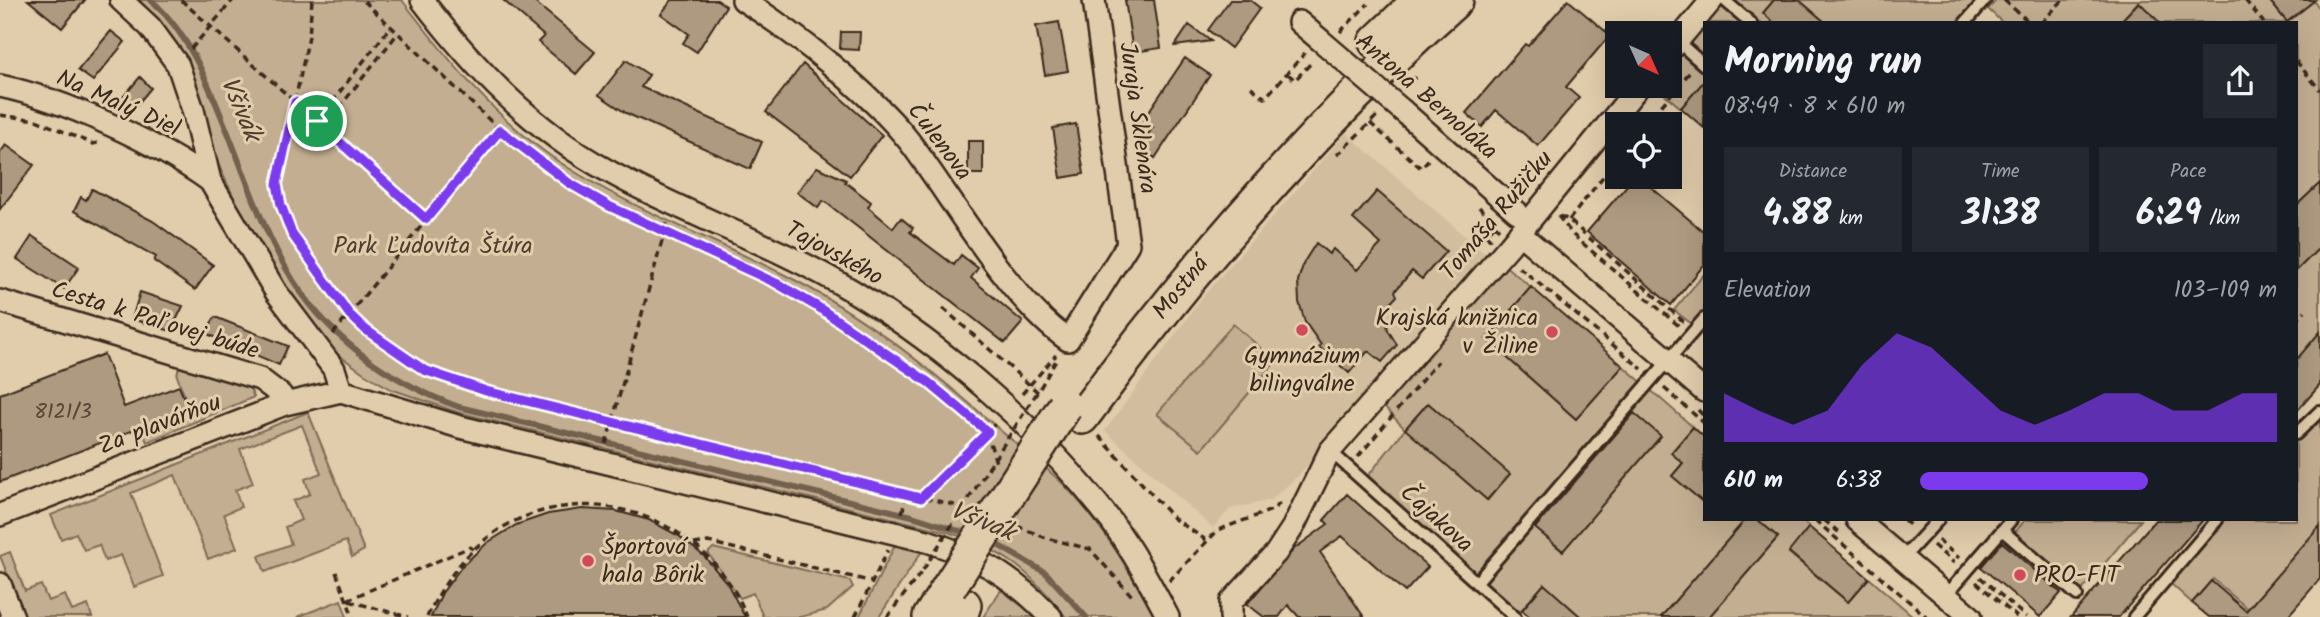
<!DOCTYPE html>
<html lang="en">
<head>
<meta charset="utf-8">
<style>
  :root { --surface:#171b24; --page:#242831; --text:#f1f3f6; --muted:#9ea1a6; --accent:#7c3aed }
  body { margin:0; font-family:Kalam,sans-serif; background:var(--page); color:var(--text); height:100vh; display:flex; flex-direction:column; font-size:26px; white-space:nowrap }
  * { box-sizing:border-box; margin:0 }
  p { font-size:23px; color:var(--muted) }
  .icon { flex:none; width:38px; height:38px; fill:none; stroke:currentColor; stroke-width:2; stroke-linecap:round; stroke-linejoin:round }
  .map { position:relative; flex:1; overflow:hidden }
  .side { position:absolute; left:1703px; top:21px; width:595px; height:500px; display:flex; flex-direction:column; background:var(--surface); border-radius:0px; box-shadow:0 7px 28px #0002 }
  .side>* { flex:none }
  .needle { width:46px; rotate:135deg }
  .fabs { position:absolute; left:1605px; top:21px; display:grid; gap:14px }
  .fabs a { display:grid; place-items:center; width:77px; height:77px; border-radius:0px; background:var(--surface); box-shadow:0 7px 28px #0002; font-size:35px }
  .pin { position:absolute; display:grid; place-items:center; width:60px; height:60px; color:#fff; margin:-30px; border:4px solid #fff; border-radius:50%; box-shadow:0 2px 7px #0007 }
  .round { display:grid; place-items:center; flex:none; width:74px; height:74px; border-radius:0px; background:var(--page) }
  .summary { display:flex; align-items:center; justify-content:space-between; height:119px; padding:0 21px }
  h1 { font-size:38px; font-weight:700; line-height:52px }
  .stats { display:grid; grid-template-columns:repeat(3,1fr); gap:10px; height:119px; padding:7px 21px }
  .stats div { display:grid; align-content:center; border-radius:0px; background:var(--page); text-align:center }
  .stats b { font-size:35px; font-weight:700 }
  .stats small { font-size:19px; font-weight:400 }
  .stats p { font-size:19px }
  .chart { height:196px; padding:14px 21px }
  .chart p { display:flex; justify-content:space-between }
  .chart svg { width:100%; height:126px; margin-top:7px; fill:var(--accent); opacity:.7 }
  ul { padding:0 21px; list-style:none; font-size:23px }
  li { display:grid; grid-template-columns:112px 84px 1fr; align-items:center; height:52px }
  li i { height:18px; border-radius:9px; background:var(--accent) }
  .map>svg:first-child { display:block }
</style>
</head>
<body>
<div class="map">
<svg width="2320" height="617" viewBox="0 0 2320 617">
  <rect width="100%" height="100%" fill="#e1ccab"/>
  <filter id="ink" filterUnits="userSpaceOnUse"><feTurbulence type="fractalNoise" baseFrequency=".0143" numOctaves="2"/><feDisplacementMap in="SourceGraphic" scale="14" xChannelSelector="R" yChannelSelector="G"/><feConvolveMatrix kernelMatrix="1 2 1 2 8 2 1 2 1" color-interpolation-filters="sRGB"/></filter>
  <g filter="url(#ink)">
    <!-- built -->
    <path fill="#d2bd9e" d="M 1346,133 L 1489,257 L 1298,476 L 1271,500 L 1230,509 L 1213,528 L 1105,431 L 1201,299 Z"/>
    <!-- green -->
    <path fill="#c3ae91" stroke="#7f6c58" stroke-width="2" fill-rule="evenodd" d="M 133,0 L 402,0 C 446,57 492,115 552,157 C 623,206 705,235 783,274 C 865,315 933,371 1001,431 C 1024,450 1049,469 1069,490 C 1104,527 1131,573 1155,617 L 1066,617 C 1028,569 1006,552 948,532 L 457,412 L 391,389 L 365,374 L 336,353 L 306,320 L 279,282 L 234,198 L 218,164 L 193,82 Z
      M 1723,0 L 1774,0 L 1763,13 L 1774,23 L 1704,23 L 1704,83 L 1681,108 L 1655,86 L 1670,86 L 1670,63 Z
      M 1799,0 L 1978,0 L 1958,23 L 1826,23 Z
      M 1997,0 L 2269,0 L 2287,22 L 2314,1 L 2320,9 L 2320,190 L 2316,187 L 2296,206 L 2296,23 L 2160,23 L 2138,2 L 2119,23 L 2003,23 L 1988,9 Z
      M 2320,247 L 2320,338 L 2296,360 L 2296,271 Z
      M 1504,265 L 1531,287 L 1486,339 L 1576,419 L 1623,366 L 1693,427 L 1671,453 L 1683,463 L 1672,476 L 1704,503 L 1704,520 L 1745,520 L 1661,617 L 1581,617 L 1544,585 L 1519,612 L 1368,476 L 1405,429 L 1383,406 ZM 1428,403 L 1509,474 L 1488,500 L 1406,428 ZM 1633,413 L 1660,437 L 1562,551 L 1535,528 L 1606,445 L 1609,447 L 1612,438 Z
      M 1704,274 L 1704,312 L 1693,325 L 1674,310 Z
      M 1233,324 L 1276,361 L 1201,450 L 1157,414 Z
      M 139,353 L 247,383 L 254,397 L 147,442 L 143,433 L 191,413 L 177,376 L 179,366 Z
      M 308,412 L 364,550 L 352,557 L 346,541 L 265,572 L 259,556 L 291,544 L 285,527 L 301,520 L 293,501 L 310,494 L 305,479 L 321,473 L 302,425 L 240,449 L 253,483 L 235,490 L 241,507 L 224,514 L 237,548 L 208,559 L 175,475 L 131,493 L 163,576 L 134,587 L 121,555 L 105,561 L 99,545 L 84,550 L 76,533 L 61,539 L 51,515 Z
      M 2317,417 L 2320,419 L 2320,526 L 2248,609 L 2213,579 L 2192,603 L 2170,583 L 2225,520 L 2296,520 L 2296,440 Z
      M 1758,520 L 1801,520 L 1809,527 L 1789,553 L 1848,602 L 1869,578 L 1914,617 L 1709,617 L 1778,537 Z
      M 2025,520 L 2141,520 L 2080,593 L 2013,535 Z
      M 896,543 L 922,551 L 879,617 L 859,617 Z
      M 713,548 L 850,581 L 853,587 L 827,610 L 800,617 L 763,617 L 753,593 L 740,598 L 708,553 Z
      M 10,552 L 25,591 L 41,585 L 48,601 L 65,595 L 72,611 L 88,605 L 92,617 L 25,617 L 0,556 Z
      M 1001,590 L 1037,617 L 983,617 Z
      M 341,600 L 347,617 L 297,617 Z"/>
    <g fill="none" stroke-linecap="round" stroke-linejoin="round">
      <!-- stream -->
      <path stroke="#73614e" stroke-width="6" d="M 151,0 C 188,33 206,78 224,123 C 244,171 260,224 287,270 C 324,336 390,382 459,407 L 912,516 L 972,535
        M 989,540 L 1046,573 L 1086,617"/>
    </g>
    <!-- building -->
    <path fill="#ae9a80" stroke="#3b2a1e" stroke-width="2" d="M 28,0 L 85,0 L 62,28 Z
      M 503,0 L 532,0 L 595,52 L 576,74 L 538,42 L 544,36 Z
      M 672,0 L 717,0 L 726,6 L 697,52 L 683,43 L 689,34 L 661,14 Z
      M 1125,0 L 1154,0 L 1161,48 L 1133,52 Z
      M 1230,0 L 1250,0 L 1260,8 L 1231,48 L 1208,30 Z
      M 1568,0 L 1610,35 L 1566,87 L 1579,98 L 1538,146 L 1496,110 L 1482,127 L 1466,113 L 1525,44 L 1528,46 Z
      M 1774,0 L 1799,0 L 1826,23 L 1774,23 L 1763,13 Z
      M 2269,0 L 2315,0 L 2287,22 Z
      M 2139,2 L 2160,23 L 2119,23 Z
      M 1059,22 L 1068,71 L 1045,75 L 1036,26 Z
      M 1189,25 L 1211,41 L 1175,46 Z
      M 111,31 L 125,42 L 93,81 L 78,70 Z
      M 841,32 L 860,32 L 859,50 L 840,49 Z
      M 1185,58 L 1210,75 L 1155,158 L 1139,147 L 1153,127 L 1143,120 Z
      M 626,60 L 649,75 L 641,87 L 762,142 L 750,169 L 626,113 L 599,95 Z
      M 803,64 L 882,135 L 850,176 L 766,112 Z
      M 140,77 L 151,88 L 130,113 L 118,103 Z
      M 1704,81 L 1704,128 L 1681,108 Z
      M 1076,124 L 1084,174 L 1061,178 L 1053,128 Z
      M 968,141 L 983,141 L 983,174 L 968,174 Z
      M 6,145 L 34,165 L 0,209 L 0,153 Z
      M 817,167 L 846,180 L 845,182 L 871,202 L 868,207 L 893,228 L 901,218 L 913,228 L 910,232 L 954,265 L 961,255 L 978,268 L 971,278 L 1023,322 L 1005,343 L 828,204 L 823,201 L 818,208 L 797,192 Z
      M 1634,177 L 1639,177 L 1704,232 L 1704,265 L 1671,305 L 1587,232 Z
      M 2320,183 L 2320,247 L 2296,271 L 2296,206 Z
      M 92,189 L 153,221 L 213,265 L 195,290 L 154,261 L 156,257 L 74,211 L 81,197 L 86,200 Z
      M 1377,191 L 1446,251 L 1422,279 L 1412,271 L 1395,291 L 1397,296 L 1384,310 L 1388,330 L 1397,345 L 1382,362 L 1368,351 L 1349,373 L 1319,347 L 1321,345 L 1305,322 L 1299,302 L 1298,281 L 1304,262 L 1316,243 L 1329,254 L 1333,249 L 1357,270 L 1381,244 L 1353,219 Z
      M 32,236 L 79,267 L 64,289 L 17,259 Z
      M 1531,287 L 1623,366 L 1576,419 L 1486,339 Z
      M 140,292 L 183,306 L 171,331 L 132,319 Z
      M 215,317 L 288,346 L 279,365 L 205,333 Z
      M 2320,332 L 2320,385 L 2296,412 L 2296,360 Z
      M 104,354 L 124,407 L 179,386 L 190,413 L 143,433 L 141,427 L 0,482 L 0,394 Z
      M 1428,403 L 1510,474 L 1487,500 L 1405,429 Z
      M 1634,413 L 1661,436 L 1563,551 L 1535,528 Z
      M 1693,427 L 1704,437 L 1704,503 L 1672,476 L 1683,463 L 1671,453 Z
      M 1347,494 L 1428,567 L 1405,592 L 1342,536 L 1320,552 L 1364,617 L 1299,617 L 1288,605 L 1279,617 L 1264,617 L 1247,604 L 1294,549 L 1328,524 L 1324,520 Z
      M 582,509 L 616,511 L 649,520 L 679,536 L 705,557 L 727,583 L 745,617 L 431,617 L 442,593 L 462,566 L 487,543 L 516,525 L 548,514 Z
      M 1745,520 L 1758,520 L 1778,537 L 1709,617 L 1661,617 Z
      M 2155,520 L 2203,520 L 2119,617 L 2071,617 Z
      M 2320,526 L 2320,579 L 2287,617 L 2209,617 L 2192,603 L 2211,581 L 2246,611 Z
      M 1809,527 L 1869,578 L 1848,602 L 1789,552 Z
      M 2002,542 L 2061,593 L 2040,617 L 1981,567 Z
      M 1544,584 L 1581,617 L 1530,617 L 1522,610 Z"/>
    <g fill="none" stroke-linecap="round" stroke-linejoin="round">
      <defs>
        <path id="lane" d="M 1724,0 L 1751,23
          M 1965,23 L 1985,0
          M 1677,41 L 1704,65
          M 2296,434 L 2320,411
          M 1330,451 L 1515,617
          M 2002,530 L 2077,595
          M 1903,558 L 1938,520
          M 1476,583 L 1704,319
          M 1946,595 L 2011,520
          M 2134,617 L 2217,520"/>
        <path id="street" d="M 121,0 L 150,27 L 178,65 L 193,110 L 210,181 L 276,292 L 334,369 L 341,391
          M 422,0 C 474,68 533,130 608,171 C 686,215 773,243 851,290 C 948,349 1042,431 1111,521 C 1133,551 1151,585 1168,617
          M 743,0 C 795,33 871,93 909,141 C 955,202 1007,297 1068,340 L 1128,244 L 1094,0
          M 1299,22 L 1319,39
          M 1670,50 L 1712,0
          M 0,86 C 63,99 158,143 210,181
          M 1403,111 L 1517,212
          M 1519,233 L 1704,391
          M 0,301 L 260,379 L 281,395 L 285,404
          M 341,391 L 460,427 L 927,541 C 984,560 1009,574 1051,617
          M 0,515 L 285,404 L 341,391
          M 1857,520 L 1971,617
          M 0,584 L 13,617
          M 1231,617 L 1231,602 L 1276,553 L 1293,527 L 1330,451 L 1510,245 L 1639,86"/>
        <path id="primary" d="M 1376,42 L 1420,0
          M 1082,417 C 1194,265 1315,125 1456,0
          M 930,617 L 949,587
          M 960,617 L 964,605"/>
      </defs>
      <!-- lane casing -->
      <use href="#lane" stroke="#3b2a1e" stroke-width="16"/>
      <!-- street casing -->
      <use href="#street" stroke="#3b2a1e" stroke-width="26"/>
      <!-- primary casing -->
      <use href="#primary" stroke="#3b2a1e" stroke-width="38"/>
      <!-- path -->
      <path stroke="#3b2a1e" stroke-width="3.5" stroke-dasharray="7 5" stroke-linecap="butt" d="M 181,0 L 426,219
        M 312,0 L 309,36 L 277,184 C 283,219 298,240 318,269 C 368,340 401,368 486,392 L 967,508
        M 2004,0 L 2030,23
        M 2245,0 L 2264,23
        M 2041,23 L 2063,0
        M 1340,32 L 1368,4
        M 191,49 L 233,0
        M 2296,61 L 2320,90
        M 1288,74 L 1295,80 L 1313,61
        M 1251,87 L 1265,98 L 1305,53
        M 1406,87 L 1416,77
        M 0,115 L 36,120 L 93,144 L 101,142
        M 317,121 L 391,26
        M 1370,123 L 1421,168 L 1428,160
        M 1646,124 L 1690,72
        M 324,127 L 398,33
        M 500,130 L 569,183 L 609,206 L 776,283 L 818,307 L 881,348 L 981,425 L 987,432 L 996,463
        M 1337,155 L 1378,115
        M 1479,207 L 1499,229
        M 1558,216 L 1573,235 L 1679,326
        M 1560,216 L 1569,220 L 1684,322
        M 1569,220 L 1617,159
        M 1491,240 L 1486,235 L 1495,224
        M 1519,267 L 1642,369
        M 943,308 L 1041,395
        M 2296,321 L 2305,311
        M 333,334 L 500,130 L 363,0
        M 1040,388 L 1058,357
        M 1664,388 L 1704,423
        M 1022,394 L 1056,355
        M 1698,410 L 1704,416
        M 1099,436 L 1173,518 L 1206,540
        M 606,444 L 667,223
        M 1358,457 L 1438,361
        M 922,497 L 996,423
        M 902,513 L 907,494
        M 1815,520 L 1927,617
        M 1824,520 L 1841,534
        M 1904,520 L 1912,527
        M 1017,526 L 1046,538 L 1090,549 L 1132,596
        M 1938,540 L 1959,558
        M 694,544 L 708,542 L 873,582
        M 1933,545 L 1954,563
        M 336,572 L 353,617
        M 1980,577 L 2026,617
        M 1169,581 L 1218,530 L 1272,510 L 1283,501
        M 1976,582 L 2017,617
        M 347,600 L 470,547 L 473,549
        M 349,601 L 408,617
        M 427,617 C 446,577 474,540 515,521 C 604,479 712,526 747,617
        M 855,617 L 888,550
        M 887,617 L 923,570"/>
      <!-- lane -->
      <use href="#lane" stroke="#e1ccab" stroke-width="10"/>
      <!-- street -->
      <use href="#street" stroke="#e1ccab" stroke-width="21"/>
      <!-- primary -->
      <use href="#primary" stroke="#e1ccab" stroke-width="33"/>
      <defs>
        <path id="street-bridge" d="M 1319,39 L 1403,111"/>
        <path id="primary-bridge" d="M 949,587 L 1065,406"/>
      </defs>
      <!-- street-bridge casing -->
      <use href="#street-bridge" stroke="#3b2a1e" stroke-width="26" stroke-linecap="butt"/>
      <!-- primary-bridge casing -->
      <use href="#primary-bridge" stroke="#3b2a1e" stroke-width="38" stroke-linecap="butt"/>
      <!-- path-bridge -->
      <path stroke="#3b2a1e" stroke-width="3.5" stroke-dasharray="7 5" stroke-linecap="butt" d="M 923,570 L 1040,388"/>
      <!-- street-bridge -->
      <use href="#street-bridge" stroke="#e1ccab" stroke-width="21"/>
      <!-- primary-bridge -->
      <use href="#primary-bridge" stroke="#e1ccab" stroke-width="33"/>
    </g>
  </g>
  <g fill="none" stroke-linecap="round" stroke-linejoin="round" filter="url(#ink)">
    <defs>
      <path id="route" d="M 295,102 L 426,219 L 500,130 L 569,183 L 609,206 L 776,283 L 818,307 L 928,382 L 988,432 L 921,498 L 486,391 L 424,370 L 366,330 L 349,314 L 292,234 L 281,205 L 277,184 Z"/>
    </defs>
    <!-- route casing -->
    <use href="#route" stroke="#fff" stroke-width="14"/>
    <!-- route -->
    <use href="#route" stroke="#7c3aed" stroke-width="9"/>
  </g>
  <!-- markers -->
  <g fill="#d1495b" stroke="#e1ccab" stroke-width="2.5">
    <circle cx="1302" cy="330" r="7"/>
    <circle cx="1552" cy="332" r="7"/>
    <circle cx="588" cy="561" r="7"/>
    <circle cx="2020" cy="575" r="7"/>
  </g>
  <g text-anchor="middle" dominant-baseline="central" stroke-width="6" stroke-linejoin="round" paint-order="stroke">
    <!-- number labels -->
    <g font-size="21" fill="#584636">
      <text x="63" y="412">8121/3</text>
    </g>
    <!-- street labels -->
    <g font-size="24" fill="#3b2a1e" stroke="#e1ccab">
      <text transform="translate(1426 97) rotate(41)">Antona Bernoláka</text>
      <text transform="translate(118 104) rotate(24)">Na Malý Diel</text>
      <text transform="translate(1137 118) rotate(82)">Juraja Sklenára</text>
      <text transform="translate(939 142) rotate(53)">Čulenova</text>
      <text transform="translate(1497 216) rotate(-50)">Tomáša Ružičku</text>
      <text transform="translate(834 254) rotate(29)">Tajovského</text>
      <text transform="translate(1181 288) rotate(-51)">Mostná</text>
      <text transform="translate(155 321) rotate(17)">Cesta k Paľovej búde</text>
      <text transform="translate(160 425) rotate(-21)">Za plavárňou</text>
      <text transform="translate(1436 519) rotate(42)">Čajakova</text>
    </g>
    <!-- park labels -->
    <g font-size="24" fill="#4f3e2f" stroke="#e1ccab">
      <text x="433" y="246">Park Ľudovíta Štúra</text>
    </g>
    <!-- poi labels -->
    <g font-size="24" fill="#3b2a1e" stroke="#e1ccab" text-anchor="start">
      <text x="1538" y="318" text-anchor="end">Krajská knižnica<tspan x="1538" dy="28">v Žiline</tspan></text>
      <text x="1302" y="356" text-anchor="middle">Gymnázium<tspan x="1302" dy="28">bilingválne</tspan></text>
      <text x="602" y="547">Športová<tspan x="602" dy="28">hala Bôrik</tspan></text>
      <text x="2034" y="575">PRO-FIT</text>
    </g>
    <!-- water labels -->
    <g font-size="26" font-style="italic" fill="#4e3c2e" stroke="#e1ccab">
      <text transform="translate(240 109) rotate(67)">Všivák</text>
      <text transform="translate(982 522) rotate(22)">Všivák</text>
    </g>
  </g>
</svg>
<div class="fabs">
<a><svg class="needle" viewBox="-14 -14 28 28"><path d="M0-13l5 13h-10z" fill="#e53935"/><path d="M0 13l5-13h-10z" fill="#9ea1a6"/></svg></a>
<a><svg class="icon" aria-label="locate" viewBox="0 0 24 24"><circle cx="12" cy="12" r="6"/><path d="M12 2v4M12 18v4M2 12h4M18 12h4"/></svg></a>
</div>
<div class="pin" style="left:317px;top:121px;background:#1e9e55"><svg class="icon" aria-label="arrive" viewBox="0 0 24 24"><path d="M6 21V4h12l-3 4 3 4H6"/></svg></div>
<section class="side">
<div class="summary"><div><h1>Morning run</h1><p>08:49 · 8 × 610 m</p></div><a class="round"><svg class="icon" aria-label="share" viewBox="0 0 24 24"><path d="M12 15V3M7 8l5-5 5 5M5 13v7h14v-7"/></svg></a></div>
<div class="stats">
<div><p>Distance</p><b>4.88<small> km</small></b></div>
<div><p>Time</p><b>31:38</b></div>
<div><p>Pace</p><b>6:29<small> /km</small></b></div>
</div>
<div class="chart"><p><span>Elevation</span>103–109 m</p>
<svg viewBox="0 0 160 44" preserveAspectRatio="none"><path d="M0 44V27L10 33L20 38L30 33L40 17L50 6L60 11L70 22L80 33L90 38L100 33L110 27L120 27L130 33L140 33L150 27L160 27V44z"/></svg>
</div>
<ul>
<li><b>610 m</b>6:38<i style="width:64%"></i></li>
</ul>
</section>
</div>
</body>
</html>
